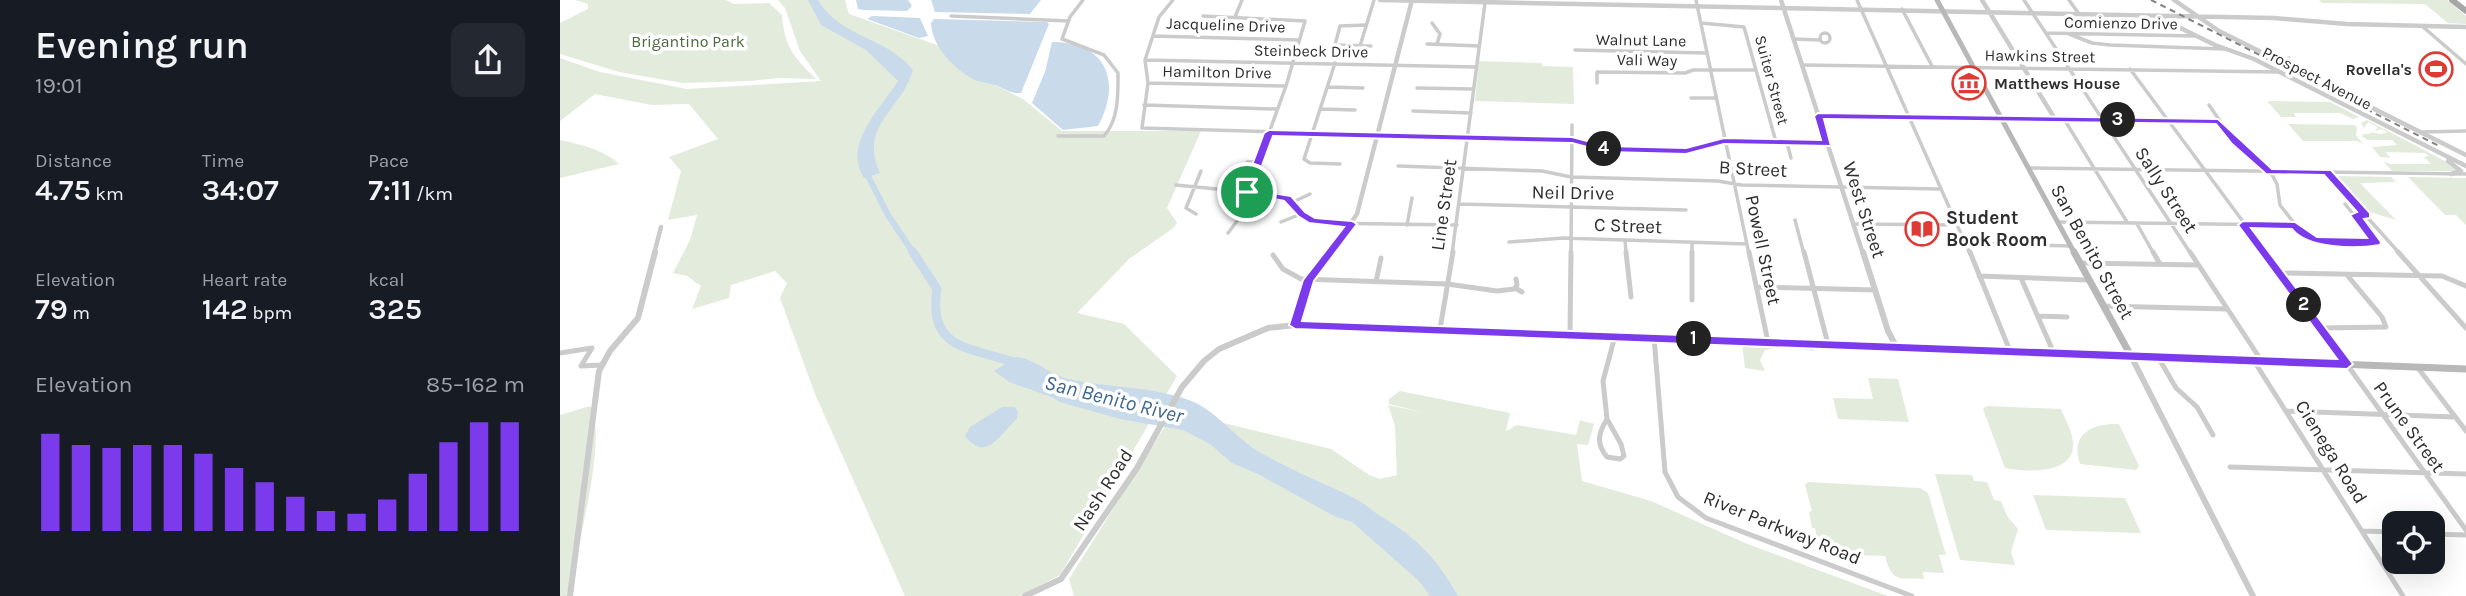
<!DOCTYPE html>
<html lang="en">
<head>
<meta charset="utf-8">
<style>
  :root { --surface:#171b24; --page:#242831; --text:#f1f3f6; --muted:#9ea1a6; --accent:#7c3aed }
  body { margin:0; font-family:Karla,sans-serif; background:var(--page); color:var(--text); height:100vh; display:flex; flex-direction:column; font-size:26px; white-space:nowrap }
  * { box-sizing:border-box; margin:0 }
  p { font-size:23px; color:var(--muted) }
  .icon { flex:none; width:38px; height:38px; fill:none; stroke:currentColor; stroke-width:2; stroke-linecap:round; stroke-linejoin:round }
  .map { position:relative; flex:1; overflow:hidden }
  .drawer { display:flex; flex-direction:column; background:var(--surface); width:560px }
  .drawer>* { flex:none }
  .buttons { position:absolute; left:1822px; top:511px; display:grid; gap:14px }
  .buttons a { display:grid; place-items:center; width:63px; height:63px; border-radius:14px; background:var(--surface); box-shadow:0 7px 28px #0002; font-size:35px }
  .pin { position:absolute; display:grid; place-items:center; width:60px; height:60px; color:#fff; margin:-30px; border:4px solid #fff; border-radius:50%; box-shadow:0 2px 7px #0007 }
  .km { position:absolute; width:35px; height:35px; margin:-18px; border-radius:50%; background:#222; color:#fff; font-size:19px; line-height:35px; text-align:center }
  .round { display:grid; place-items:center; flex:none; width:74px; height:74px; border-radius:14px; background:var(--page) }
  .summary { display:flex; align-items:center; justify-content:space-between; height:119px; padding:0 35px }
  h1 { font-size:38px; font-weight:600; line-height:52px }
  .metrics { display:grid; grid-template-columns:repeat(3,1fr); gap:10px; height:119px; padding:7px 35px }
  .metrics div { display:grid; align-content:center }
  .metrics b { font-size:30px; font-weight:600 }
  .metrics small { font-size:19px; font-weight:400 }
  .metrics p { font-size:19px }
  .chart { height:196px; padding:14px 35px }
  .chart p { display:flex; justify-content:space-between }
  .chart svg { width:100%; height:126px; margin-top:7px; stroke:var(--accent); stroke-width:6 }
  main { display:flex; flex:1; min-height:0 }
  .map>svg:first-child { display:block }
</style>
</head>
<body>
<main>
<section class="drawer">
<div class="summary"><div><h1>Evening run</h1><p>19:01</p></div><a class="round"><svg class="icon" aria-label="share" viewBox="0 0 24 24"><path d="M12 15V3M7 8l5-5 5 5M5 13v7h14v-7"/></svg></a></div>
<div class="metrics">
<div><p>Distance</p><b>4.75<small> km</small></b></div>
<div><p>Time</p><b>34:07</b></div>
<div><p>Pace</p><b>7:11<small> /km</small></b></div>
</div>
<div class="metrics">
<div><p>Elevation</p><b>79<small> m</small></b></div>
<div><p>Heart rate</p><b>142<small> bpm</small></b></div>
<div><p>kcal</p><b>325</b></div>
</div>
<div class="chart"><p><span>Elevation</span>85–162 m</p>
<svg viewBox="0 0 160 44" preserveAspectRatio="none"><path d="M5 44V10M15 44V14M25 44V15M35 44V14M45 44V14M55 44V17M65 44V22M75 44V27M85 44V32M95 44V37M105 44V38M115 44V33M125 44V24M135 44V13M145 44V6M155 44V6"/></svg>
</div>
</section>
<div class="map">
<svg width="1906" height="596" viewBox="0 0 1906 596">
  <rect width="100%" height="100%" fill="#fff"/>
  <!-- green -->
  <path fill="#e2ebdc" d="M 15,0 L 166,0 L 174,4 L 209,3 L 222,15 C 225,48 233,56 256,79 L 219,78 L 190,81 L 123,83 L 59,72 L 0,54 L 0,23 L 28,9 L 28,4 Z
    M 218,0 L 285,0 L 289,14 L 377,45 L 413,74 L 463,99 L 502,131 L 641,131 L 607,208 L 617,223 L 612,229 L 569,259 L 517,313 L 564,324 L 617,376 L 500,575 L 460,596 L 345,596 L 255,394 L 220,298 L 227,283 L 215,271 L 171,285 L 169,298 L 132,309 L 141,286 L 127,276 L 113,273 L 130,240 L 137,215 L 108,220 L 121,171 L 109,157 L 158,139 L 129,104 L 92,105 L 35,94 L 0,121 L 0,58 L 40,72 L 127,89 L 261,81 L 240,51 L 225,8 Z
    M 1759,0 L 1887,0 L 1906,16 L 1906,24 L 1888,23 L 1865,4 L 1762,3 Z
    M 919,61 L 982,63 L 982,66 L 1013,67 L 1014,104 L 915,101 Z
    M 1707,101 L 1770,102 L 1799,117 L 1793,119 L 1780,113 L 1734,113 L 1736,117 L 1721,117 Z
    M 1807,120 L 1898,168 L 1898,171 L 1832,171 L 1823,161 L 1830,164 L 1871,164 L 1864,157 L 1869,156 L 1865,153 L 1826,152 L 1830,158 L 1820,157 L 1812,147 L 1837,145 L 1832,140 L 1808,140 L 1802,137 L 1803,134 L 1810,134 L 1809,132 L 1821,134 L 1827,132 L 1821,129 L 1815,131 L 1818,127 L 1808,122 L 1804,128 L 1801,123 Z
    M 1728,124 L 1795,125 L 1797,128 L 1796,135 L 1803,144 L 1797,141 L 1743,141 Z
    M 0,140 C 21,145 43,149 59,164 L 0,178 Z
    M 1778,176 L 1831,177 L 1836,182 L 1800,183 L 1836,220 L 1807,211 Z
    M 1848,177 L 1906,178 L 1906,225 L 1896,215 L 1885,215 Z
    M 1182,344 L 1257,347 L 1253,351 L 1227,346 L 1205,350 L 1200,360 L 1205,371 L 1185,368 Z
    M 1308,378 L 1338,379 L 1349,422 L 1278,419 L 1273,398 L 1313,399 Z
    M 840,391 L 950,413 L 946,431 L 957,425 L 1016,435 L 1020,420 L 1034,424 L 1028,445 L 1017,444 L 1022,481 L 1091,501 L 1185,543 L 1328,596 L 514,596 L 509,579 L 621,401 L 647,419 L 771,449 L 809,475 L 820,479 L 837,475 L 835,426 L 828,405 L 865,413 L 829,404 L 829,399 Z
    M 30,406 C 49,436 15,558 7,596 L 0,596 L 0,415 Z
    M 1427,406 L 1501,409 C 1506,421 1514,434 1513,447 C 1511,475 1464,472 1445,468 L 1423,409 Z
    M 1552,424 L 1559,424 L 1579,466 L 1576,470 L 1520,464 C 1511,438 1527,425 1552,424 Z
    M 1375,474 L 1412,475 L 1414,481 L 1427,482 L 1434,500 L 1441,501 L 1447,516 L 1458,529 L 1451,552 L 1455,565 L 1400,560 Z
    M 1248,482 L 1360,488 L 1368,493 L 1386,555 L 1379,555 L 1384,573 L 1363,572 L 1364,579 C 1339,578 1332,583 1325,556 L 1267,554 L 1259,548 L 1255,528 L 1252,528 L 1249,512 L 1252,511 L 1245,485 Z
    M 1473,495 L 1565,498 L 1581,533 L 1486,530 Z"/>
  <!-- water -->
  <path fill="#c9daea" d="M 248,0 L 258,0 C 279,37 327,37 353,70 C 342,110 298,125 320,173 L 304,178 C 282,145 321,108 338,81 L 306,50 L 261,25 Z
    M 296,0 L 348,0 L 352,6 L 347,11 L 304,10 L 298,9 Z
    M 371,0 L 481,0 L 470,14 L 375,12 Z
    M 312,16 L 360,18 L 368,36 L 359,38 L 307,19 Z
    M 374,19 L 487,22 L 489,24 L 461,93 C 451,94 445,89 435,85 C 428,83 419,82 413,79 C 393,68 372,46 371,23 Z
    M 492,42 C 547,42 562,82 538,126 L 503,130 L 472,103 L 485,72 Z
    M 456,357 C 471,357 491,375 508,379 C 548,388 590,386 629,400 C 654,409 673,435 696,450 C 729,470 762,482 796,499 C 806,504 813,512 822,517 C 856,537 879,561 898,596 L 870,596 L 859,581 L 792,522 L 774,516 L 698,474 L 672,463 L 650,444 L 623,430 L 560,419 L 500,402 L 492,397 L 449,382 L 434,371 Z
    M 442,407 L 455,407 L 458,412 L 457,419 C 441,432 427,464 405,436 L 410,427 Z"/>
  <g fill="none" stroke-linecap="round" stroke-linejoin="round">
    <!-- river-far1 -->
    <path stroke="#c9daea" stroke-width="6" d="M 309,171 L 307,174 L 328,215 L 354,254"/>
    <!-- river -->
    <path stroke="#c9daea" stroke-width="9" d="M 353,252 L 377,289 C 367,351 411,347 457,363"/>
    <!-- minor-far1 -->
    <path stroke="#cbcbcb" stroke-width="3.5" d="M 613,0 L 599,17 L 585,60 L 588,83 L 582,128 L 1012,140 L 1046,149 L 1121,151 L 1164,141 L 1267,144
      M 1136,0 L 1189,254
      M 1297,0 L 1410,254
      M 1464,0 L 1631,254
      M 1509,0 L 1519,14
      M 1342,9 L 1372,66
      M 391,16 L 508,21
      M 643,16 L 745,21 L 726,86 L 677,221 L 668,233
      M 675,17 L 682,0
      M 872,23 L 880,34 L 877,44
      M 1141,23 L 1184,27 L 1216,142
      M 805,25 L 780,26 L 775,45 L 811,46
      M 1862,26 L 1906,64
      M1260 38a5 5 0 1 1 10 0a5 5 0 1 1-10 0Z
      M 1486,33 L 1636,36
      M 1509,34 L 1532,43 L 1550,45 L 1664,49
      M 593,36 L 738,40
      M 1234,39 L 1260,40
      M 867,44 L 919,46
      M 800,46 L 814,0
      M 1015,50 L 1145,53
      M 585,60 L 916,67
      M 1721,62 L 1729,58
      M 775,63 L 744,159 L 750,163 L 780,164
      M 1243,65 L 1717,72
      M 1570,69 L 1707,254
      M 588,83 L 726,86
      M 1037,83 L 1037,72 L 1125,73 L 1133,70 L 1196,70
      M 768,87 L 803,88
      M 857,88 L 912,89
      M 1131,98 L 1154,98
      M 584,105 L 716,109
      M 1649,105 L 1671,137 L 1710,171 L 1717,184 L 1720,205 L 1741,232 L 1755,241 L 1816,242 L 1785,204
      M 760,109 L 795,110
      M 853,111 L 911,113
      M 1258,116 L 1659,122
      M 1504,119 L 1567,222
      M 1861,132 L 1906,131
      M 498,136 L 544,136 C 559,119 558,94 558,73 L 544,55 L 502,39 L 510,17 L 523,0
      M 1227,143 L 1231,158
      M 687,162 L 698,162
      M 838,166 L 982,171 L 1011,177 L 1158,181 L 1181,185 L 1379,189
      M 1468,168 L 1906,174
      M 1767,172 L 1840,254
      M 616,185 L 718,195 L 760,223 L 897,225
      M 733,202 L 750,194
      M 899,204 L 1126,210
      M 636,214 L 626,208 L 641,171
      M 1235,220 L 1244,254
      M 721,222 L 741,214
      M 1498,222 L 1735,225
      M 1293,224 L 1397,225
      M 1577,224 L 1594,254
      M 847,225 L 852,198
      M 1065,240 L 1066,254
      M 949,242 L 1003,238 L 1187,244
      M 1132,243 L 1132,254
      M 1406,243 L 1511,246
      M 892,254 L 925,3
      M 1011,254 L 1012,125"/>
    <!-- minor -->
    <path stroke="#cbcbcb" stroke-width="5" d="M 1066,252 L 1071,297
      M 1132,252 L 1132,300
      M 1189,252 L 1208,342
      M 1244,252 L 1268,344
      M 1410,252 L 1450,351
      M 1593,252 L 1600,264
      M 1630,252 L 1701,360
      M 1706,252 L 1906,530
      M 1838,252 L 1906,328
      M 713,255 L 723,269 L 741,279 L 887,284 L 937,291 L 954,289 L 957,285 L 956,279
      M 1520,263 L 1637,265
      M 1720,273 L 1882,276 L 1906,286
      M 1419,276 L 1528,280
      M 1461,278 L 1492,349
      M 816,282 L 821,258
      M 1197,287 L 1315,290
      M 955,288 L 962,292
      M 1543,306 L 1667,309
      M 1478,316 L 1507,317
      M 1762,328 L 1826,327 L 1822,317 L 1787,275
      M 880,329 L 893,252
      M 1010,334 L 1011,252
      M 1094,337 L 1105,472 L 1118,497 L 1146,518 L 1352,596
      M 0,353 L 32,348 L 21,366 L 42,365
      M 1598,357 L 1616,388 L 1637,407 L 1653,435
      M 1694,361 L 1843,596
      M 1858,368 L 1906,431
      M 1726,411 L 1895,417
      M 1047,419 L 1061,444 L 1064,456 L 1060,459 L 1047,457 C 1036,443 1038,434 1047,419 Z
      M 1047,419 L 1043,381 L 1055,336
      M 1670,467 L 1906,474
      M 1803,531 L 1834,532
      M 1872,534 L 1906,535"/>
    <!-- tertiary-far1 -->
    <path stroke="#cbcbcb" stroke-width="4.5" d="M 820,0 L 1714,18 L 1787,24 L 1906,27
      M 1221,0 L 1303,254
      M 1422,0 L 1495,119
      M 1614,0 L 1659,31 L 1906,155
      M 1598,17 L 1655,45 L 1694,59 L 1906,166
      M 1888,161 L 1901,171 L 1891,174
      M 94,254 L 101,227
      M 769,254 L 797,214 L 852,0"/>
    <!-- tertiary -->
    <path stroke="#cbcbcb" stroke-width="6" d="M 1303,252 L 1328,331 L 1337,348
      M 735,325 L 749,280 L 770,252
      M 10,596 L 39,371 L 50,351 L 78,318 L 95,252
      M 465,596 L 501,579 L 577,468 L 622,387 L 644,361 L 659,349 L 708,328 L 746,324 L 1571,356 L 1693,596"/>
    <!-- secondary-far1 -->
    <path stroke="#b8b8b8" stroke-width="5" d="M 1377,0 L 1515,254"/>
    <!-- secondary -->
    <path stroke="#b8b8b8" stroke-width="7" d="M 1514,252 L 1571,356 L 1906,369"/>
    <!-- primary -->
    <path stroke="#a6a6a6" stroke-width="6" d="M 1892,0 L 1906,11"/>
    <!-- rail -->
    <path stroke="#838383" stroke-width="2" stroke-dasharray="6 4.5" stroke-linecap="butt" d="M 1591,0 L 1881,147"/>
  </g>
  <!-- route -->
  <path fill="#7c3aed" stroke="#fff" stroke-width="2" fill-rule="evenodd" d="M 1258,113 L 1658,119 L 1712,169 L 1771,170 L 1810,213 L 1810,218 L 1804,219 L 1821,242 L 1820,245 C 1796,249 1748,249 1732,229 L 1691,228 L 1793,364 L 1787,369 L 735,329 L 729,325 L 743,280 L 784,227 L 749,223 L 738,216 L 724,201 L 682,192 L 704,133 L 709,130 L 1012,137 L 1046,146 L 1126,148 L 1164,138 L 1261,140 L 1254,116 ZM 1264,119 L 1656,124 L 1672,144 L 1706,174 L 1764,175 L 1797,212 L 1790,215 L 1807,238 L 1757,237 L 1735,222 L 1683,221 L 1678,225 L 1777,359 L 742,321 L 754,281 L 797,224 L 792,221 L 755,218 L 745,212 L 731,196 L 693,190 L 713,136 L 1012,143 L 1046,152 L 1126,154 L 1164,144 L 1271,146 Z"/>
  <!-- icons -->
  <defs>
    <symbol id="stadium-ring" viewBox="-11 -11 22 22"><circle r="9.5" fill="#fff" stroke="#de3a36" stroke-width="1.5"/><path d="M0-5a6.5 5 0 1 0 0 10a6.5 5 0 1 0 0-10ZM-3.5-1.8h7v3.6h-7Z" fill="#de3a36"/></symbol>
    <symbol id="museum-ring" viewBox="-11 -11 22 22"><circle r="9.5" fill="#fff" stroke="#de3a36" stroke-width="1.5"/><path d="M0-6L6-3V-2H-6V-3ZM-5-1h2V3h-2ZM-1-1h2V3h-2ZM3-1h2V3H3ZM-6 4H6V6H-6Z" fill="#de3a36"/></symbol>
    <symbol id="library-ring" viewBox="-11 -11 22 22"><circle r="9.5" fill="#fff" stroke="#de3a36" stroke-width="1.5"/><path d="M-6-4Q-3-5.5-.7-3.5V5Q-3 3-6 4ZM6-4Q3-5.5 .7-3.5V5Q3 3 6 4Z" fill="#de3a36"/></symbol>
  </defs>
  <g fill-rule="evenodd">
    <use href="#stadium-ring" x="1857" y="50" width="38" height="38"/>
    <use href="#museum-ring" x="1390" y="64" width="38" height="38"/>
    <use href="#library-ring" x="1343" y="210" width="38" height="38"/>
  </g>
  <g text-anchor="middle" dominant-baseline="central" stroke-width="7" stroke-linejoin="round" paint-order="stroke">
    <!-- far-street labels -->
    <g font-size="16" fill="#2e2e2e" stroke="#fff">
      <text transform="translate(1561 23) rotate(1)">Comienzo Drive</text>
      <text transform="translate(666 25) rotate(2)">Jacqueline Drive</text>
      <text transform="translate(1081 40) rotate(1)">Walnut Lane</text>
      <text transform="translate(751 51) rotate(1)">Steinbeck Drive</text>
      <text transform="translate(1480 56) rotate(1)">Hawkins Street</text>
      <text transform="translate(1087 60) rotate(1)">Vali Way</text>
      <text transform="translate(657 72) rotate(1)">Hamilton Drive</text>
      <text transform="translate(1757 78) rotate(27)">Prospect Avenue</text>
      <text transform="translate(1212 80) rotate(75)">Suiter Street</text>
    </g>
    <!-- far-park labels -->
    <g font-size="16" fill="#4d683d" stroke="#fff">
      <text x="128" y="41">Brigantino Park</text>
    </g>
    <!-- far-poi labels -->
    <g font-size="16" font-weight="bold" fill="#2e2e2e" stroke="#fff" text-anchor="end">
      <text x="1852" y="69">Rovella's</text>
      <text x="1434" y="83" text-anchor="start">Matthews House</text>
    </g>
    <!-- street labels -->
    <g font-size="19" fill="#2e2e2e" stroke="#fff">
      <text transform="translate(1193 169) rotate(3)">B Street</text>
      <text transform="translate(1606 190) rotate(57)">Sally Street</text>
      <text transform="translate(1013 193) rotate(1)">Neil Drive</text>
      <text transform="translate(884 205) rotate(-82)">Line Street</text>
      <text transform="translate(1304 210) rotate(72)">West Street</text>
      <text transform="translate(1068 226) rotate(2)">C Street</text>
      <text transform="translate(1203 250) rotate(78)">Powell Street</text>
      <text transform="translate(1532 252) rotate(61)">San Benito Street</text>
      <text transform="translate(1849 427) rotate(54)">Prune Street</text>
      <text transform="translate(1771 452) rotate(58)">Cienega Road</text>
      <text transform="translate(543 490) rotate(-57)">Nash Road</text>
      <text transform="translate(1222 528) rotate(22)">River Parkway Road</text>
    </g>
    <!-- poi labels -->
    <g font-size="19" font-weight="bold" fill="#2e2e2e" stroke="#fff" text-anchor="start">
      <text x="1386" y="218">Student<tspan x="1386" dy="22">Book Room</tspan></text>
    </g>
    <!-- water labels -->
    <g font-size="21" font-style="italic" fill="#3f678d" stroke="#fff">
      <text transform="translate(554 399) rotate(14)">San Benito River</text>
    </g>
  </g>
</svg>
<div class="buttons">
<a><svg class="icon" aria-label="locate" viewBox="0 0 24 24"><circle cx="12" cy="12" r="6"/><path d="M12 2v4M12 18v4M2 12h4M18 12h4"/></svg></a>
</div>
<div class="pin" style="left:687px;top:192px;background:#1e9e55"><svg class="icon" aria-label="arrive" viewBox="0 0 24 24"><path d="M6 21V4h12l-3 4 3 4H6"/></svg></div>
<b class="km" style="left:1134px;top:339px">1</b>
<b class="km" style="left:1744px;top:305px">2</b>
<b class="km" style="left:1558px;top:120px">3</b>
<b class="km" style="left:1044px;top:149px">4</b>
</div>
</main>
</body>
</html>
